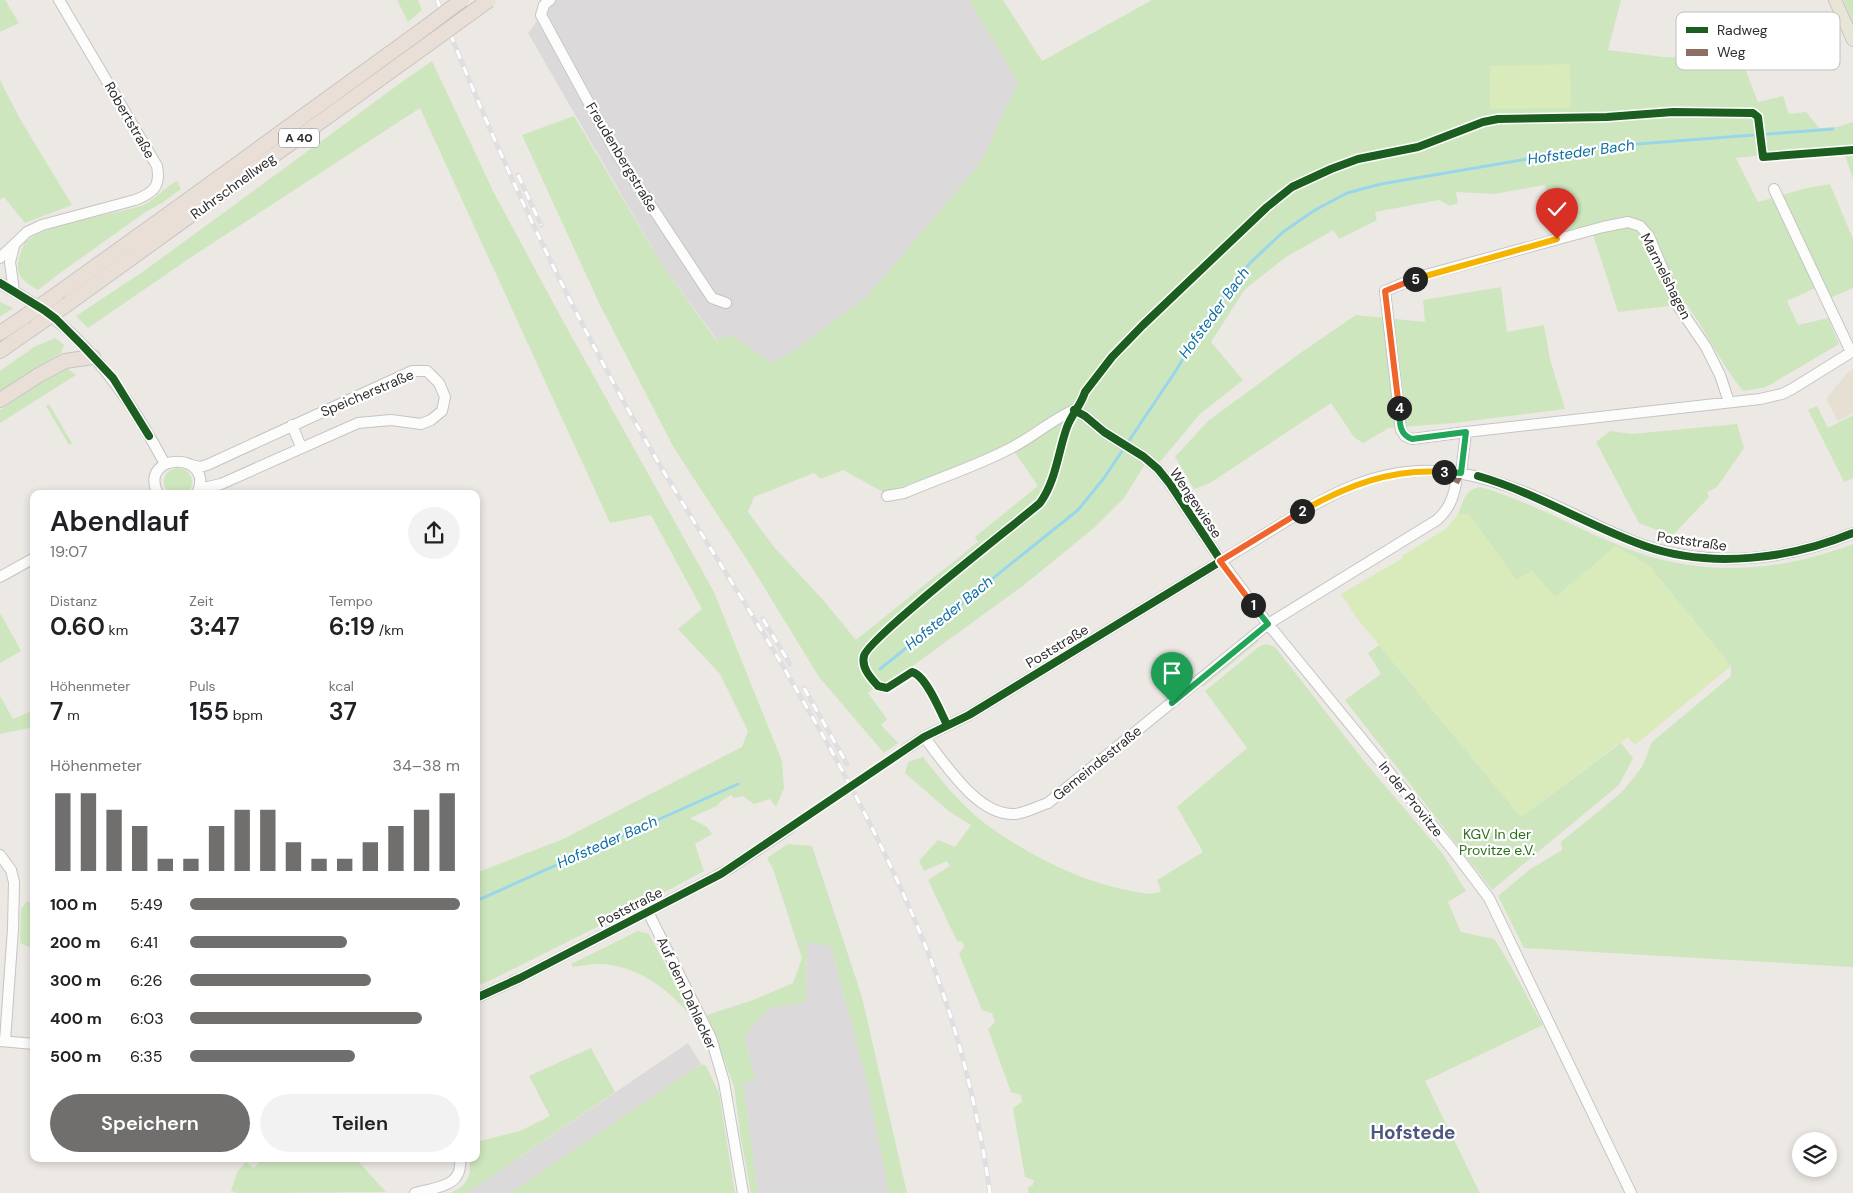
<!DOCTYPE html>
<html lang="de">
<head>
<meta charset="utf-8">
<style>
  :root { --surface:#fff; --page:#f2f2f2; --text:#202124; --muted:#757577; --accent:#706f6e }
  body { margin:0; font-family:"DM Sans",sans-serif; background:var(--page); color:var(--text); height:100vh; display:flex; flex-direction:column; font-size:19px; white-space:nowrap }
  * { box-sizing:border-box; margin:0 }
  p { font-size:16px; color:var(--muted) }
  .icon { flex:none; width:28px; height:28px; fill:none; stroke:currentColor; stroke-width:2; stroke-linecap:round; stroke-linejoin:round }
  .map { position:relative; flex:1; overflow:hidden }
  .side { position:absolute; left:30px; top:490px; width:450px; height:672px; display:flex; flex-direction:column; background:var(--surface); border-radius:10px; box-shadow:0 2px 8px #0003 }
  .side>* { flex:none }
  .buttons { position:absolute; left:1792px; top:1132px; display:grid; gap:10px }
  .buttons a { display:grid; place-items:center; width:45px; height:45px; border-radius:50%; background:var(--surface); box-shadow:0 2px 8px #0003; font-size:25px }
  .pin { position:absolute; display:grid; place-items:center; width:42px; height:42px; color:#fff; margin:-51px -21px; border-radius:50% 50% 50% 0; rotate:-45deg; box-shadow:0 0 5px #0007 }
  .pin .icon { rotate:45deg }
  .km { position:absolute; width:25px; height:25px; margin:-12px; border-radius:50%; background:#222; color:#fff; font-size:14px; line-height:25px; text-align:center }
  .round { display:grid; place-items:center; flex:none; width:52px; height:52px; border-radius:26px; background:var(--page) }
  .head { display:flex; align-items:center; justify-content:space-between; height:85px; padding:0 20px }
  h1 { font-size:28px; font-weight:600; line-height:38px }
  .metrics { display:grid; grid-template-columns:repeat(3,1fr); gap:8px; height:85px; padding:5px 20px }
  .metrics div { display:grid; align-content:center }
  .metrics b { font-size:25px; font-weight:600 }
  .metrics small { font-size:14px; font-weight:400 }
  .metrics p { font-size:14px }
  .chart { height:140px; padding:10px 20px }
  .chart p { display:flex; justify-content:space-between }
  .chart svg { width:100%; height:90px; margin-top:5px; stroke:var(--accent); stroke-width:6 }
  .action { display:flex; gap:10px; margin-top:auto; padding:10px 20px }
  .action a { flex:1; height:58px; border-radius:30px; background:var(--accent); color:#fff; font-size:20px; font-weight:600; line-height:58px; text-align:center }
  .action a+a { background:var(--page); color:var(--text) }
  ul { padding:0 20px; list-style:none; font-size:16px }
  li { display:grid; grid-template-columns:80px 60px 1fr; align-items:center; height:38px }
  li i { height:12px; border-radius:6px; background:var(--accent) }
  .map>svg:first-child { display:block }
</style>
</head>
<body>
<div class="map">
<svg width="1853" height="1193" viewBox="0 0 1853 1193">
  <rect width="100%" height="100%" fill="#ece8e4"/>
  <!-- industrial -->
  <path fill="#dcd9db" d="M 557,0 L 969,0 L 1018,82 L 981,162 L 890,270 L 865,298 L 801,346 L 772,363 L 732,335 L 717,340 L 662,265 L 528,33 L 546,9 Z
    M 807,942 L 831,946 L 867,1082 L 889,1193 L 758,1193 L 743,1084 L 755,1079 L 744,1036 L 769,1008 L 806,1002 Z
    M 688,1043 L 701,1064 L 510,1193 L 467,1193 Z"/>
  <!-- education -->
  <path fill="#e6e0d3" d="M 1853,369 L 1853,413 L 1838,421 L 1826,399 L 1847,373 Z"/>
  <!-- green -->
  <path fill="#cee6be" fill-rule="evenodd" d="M 0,0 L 5,0 L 19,23 L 0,32 Z
    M 397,0 L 418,0 L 422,10 L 408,22 Z
    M 969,0 L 1003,0 L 1042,61 L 1152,0 L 1621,0 L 1608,50 L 1663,57 L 1741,58 L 1758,102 L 1783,96 L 1789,114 L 1806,112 L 1819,128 L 1837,127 L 1853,122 L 1853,179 L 1842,146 L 1736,158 L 1758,202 L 1803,189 L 1830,184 L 1853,239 L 1853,288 L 1832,297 L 1815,288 L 1787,301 L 1798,325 L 1828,318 L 1839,344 L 1766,387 L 1743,391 C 1721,364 1707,332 1686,304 L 1618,312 L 1590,225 L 1558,232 L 1545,185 L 1494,194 L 1456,192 L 1458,203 L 1450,206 L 1439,200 L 1375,212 L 1377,220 L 1339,239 L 1333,230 L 1330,232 L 1286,257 L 1245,289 L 1211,342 L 1243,380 L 1200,414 L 1159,463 L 1150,456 L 1124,498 L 1095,527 L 1024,585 L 892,681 L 876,686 L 868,693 L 887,719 L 881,725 L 898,743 L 884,753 L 819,677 L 753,569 L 674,448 L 600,305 L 522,135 L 574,116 L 662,265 L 716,340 L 732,335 L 772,363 L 801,346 L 865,298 L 890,270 L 981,162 L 1018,82 ZM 1010,445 L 1038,486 L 975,537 L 978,542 L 856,640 L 823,600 L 774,547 L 748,512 L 754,497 L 814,473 L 821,479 L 843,470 L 885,493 L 979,459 Z
    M 1840,0 L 1853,0 L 1853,27 Z
    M 432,61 L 494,193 L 563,321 L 714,592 L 782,761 L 784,788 L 776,807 L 770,799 L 754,804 L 743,796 L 734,798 L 731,795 L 720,802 L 717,806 L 690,818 L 707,827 L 712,834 L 695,844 L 704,871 L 639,906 L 489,981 L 476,986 L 476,873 L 563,839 L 742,747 L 748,731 L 720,674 L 678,629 L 702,609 L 651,515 L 610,523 L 420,108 L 196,254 L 88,328 L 76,316 L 144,271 L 406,79 Z
    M 0,80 L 20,119 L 72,205 L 25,223 L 4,197 L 0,200 Z
    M 177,181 L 181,189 L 162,203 L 147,211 L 60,273 L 38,290 C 25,282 14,276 19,258 C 20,254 22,248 24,244 C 41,223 116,215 143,205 C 156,200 165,186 177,181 Z
    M 1501,287 L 1507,332 L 1544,325 L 1550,359 L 1565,409 L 1454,423 L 1389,428 L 1363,443 L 1354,437 L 1331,403 L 1210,483 L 1194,489 L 1175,457 L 1208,421 L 1299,354 L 1356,315 L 1425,322 L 1423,300 Z
    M 0,302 L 13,308 L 0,317 Z
    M 55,338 L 64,345 L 61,353 L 0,392 L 0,371 L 34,347 Z
    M 68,369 L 76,375 L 0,423 L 0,410 L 57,371 Z
    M 49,404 L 72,443 L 69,445 L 46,406 Z
    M 1817,406 L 1828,428 L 1853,415 L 1853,478 L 1844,482 L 1808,410 Z
    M 1737,424 L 1744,448 L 1717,487 L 1707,492 L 1709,497 L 1672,536 L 1639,523 L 1596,442 L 1610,431 L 1632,434 Z
    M164 482a14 14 0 1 1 28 0a14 14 0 1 1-28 0Z
    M 1480,487 C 1530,501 1575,528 1623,547 C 1700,578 1776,573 1853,544 L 1853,967 L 1524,948 L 1498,896 L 1529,870 L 1562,850 L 1561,842 L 1622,792 L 1642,767 L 1652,742 L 1731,676 L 1731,666 L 1650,567 L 1616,546 L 1555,598 L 1532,571 L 1516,580 L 1469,514 L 1458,514 C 1464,501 1464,490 1480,487 Z
    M 0,613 L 21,651 L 0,663 Z
    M 1257,639 L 1259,641 L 1203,687 L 1202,686 Z
    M 1267,644 L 1275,647 L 1364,761 L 1443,854 L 1466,891 L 1448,902 L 1461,932 L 1494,939 C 1513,966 1526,997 1543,1025 L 1425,1081 L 1480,1193 L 1028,1193 L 1028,1187 L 1033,1185 L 1034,1180 L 1025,1177 L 1013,1108 L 1022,1102 L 1021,1095 L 1011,1092 L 988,1029 L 995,1022 L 992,1013 L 982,1010 L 959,954 L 964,947 L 963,942 L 957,941 L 928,880 L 950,866 L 947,861 L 924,871 L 919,861 L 938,840 L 955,847 L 971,825 L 950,812 L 905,773 L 908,762 L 923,757 C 941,780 960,804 983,822 C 1025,853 1080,882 1132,891 C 1143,893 1152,896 1161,891 L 1157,880 L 1203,852 L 1177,807 L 1247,748 L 1205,691 L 1260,646 Z
    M 1379,645 L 1521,817 L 1621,743 L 1633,758 L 1619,785 L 1492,890 L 1345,700 L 1381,674 L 1368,653 Z
    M 0,696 L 13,719 L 34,710 L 34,727 L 0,734 Z
    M 788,844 L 812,846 L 862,997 L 907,1193 L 889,1193 L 867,1082 L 831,946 L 807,942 L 806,1002 L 769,1008 L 744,1036 L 755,1079 L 743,1084 L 758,1193 L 751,1193 L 741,1139 L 734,1086 L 707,1015 L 753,1000 L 793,983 L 802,958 L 773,869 L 767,858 Z
    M 27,901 L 34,905 L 34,949 L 20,943 L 21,909 Z
    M 638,931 L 649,934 L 691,1013 L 689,1014 C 666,987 637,966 600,964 C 591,964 582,966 573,967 L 571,964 Z
    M 591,1048 L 615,1092 L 467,1193 L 450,1193 C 467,1185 472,1178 469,1159 L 476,1159 L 476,1142 L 520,1131 L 550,1116 L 529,1076 Z
    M 701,1064 L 706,1066 L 719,1093 L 735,1193 L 510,1193 Z
    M 262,1159 L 356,1159 L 386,1192 L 238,1193 L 231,1191 L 237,1172 L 246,1162 L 254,1168 Z"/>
  <!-- pitch -->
  <path fill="#d9eabb" d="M 1570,64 L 1571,108 L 1490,109 L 1490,66 Z
    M 1458,514 L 1469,514 L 1516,580 L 1532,571 L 1555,597 L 1616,546 L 1650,567 L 1731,666 L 1635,745 L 1628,737 L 1521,817 L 1356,617 L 1341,594 L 1403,558 L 1402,556 L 1447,528 Z"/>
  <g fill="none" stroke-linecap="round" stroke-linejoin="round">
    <!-- stream -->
    <path stroke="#99d6ec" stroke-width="3" d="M 880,669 L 1078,510 L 1104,478 L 1175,372 L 1211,312 L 1250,263 L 1283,232 L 1315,210 L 1347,193 L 1381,184 L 1598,147 L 1833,129
      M 476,901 L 738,784"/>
    <!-- minor-tunnel -->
    <path stroke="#c6c3c0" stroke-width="10" stroke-dasharray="10 5" stroke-linecap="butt" d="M 790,828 L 906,749"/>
    <defs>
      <path id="minor" d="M 550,0 L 544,5 L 541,15 L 615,151 L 712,298 L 726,303
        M 1774,189 L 1851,352
        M 0,258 L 27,232 L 42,225 L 135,200 C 153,193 161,187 157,166 L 59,0
        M 0,283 C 19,294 38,305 55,319 C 102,358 136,410 165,464
        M 14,291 L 10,262 L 14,246
        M 292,425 L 301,447
        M 1466,432 L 1412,439 L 1405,436 L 1401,430 L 1385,291 L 1418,277 L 1603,227 L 1628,222 L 1640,226 L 1649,236 L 1678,306 L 1706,347 L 1720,375 L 1729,402
        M 191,465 L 200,467 L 207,465 L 412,371 L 427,371 L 439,383 L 445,397 L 442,411 L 431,420 L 421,424 L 391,420 L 358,423 L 221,484 L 199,489
        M 1461,473 L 1466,432 L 1760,399 L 1782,394 L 1792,389 L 1853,351
        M 158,494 C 137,451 217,451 197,494
        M 887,496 L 904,493 C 939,478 977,466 1011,448 C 1033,437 1051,420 1074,410 L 1085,416 L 1104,432 L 1144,457 L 1158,469 L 1170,484 L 1221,561 L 1268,624 L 1452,849 L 1489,898 L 1631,1193
        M 0,577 L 34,558
        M 924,737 C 946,764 977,816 1015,814 C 1026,813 1038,806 1048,803 L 1268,624 L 1437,520 C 1449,509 1453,499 1456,483
        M 906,749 L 924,737 L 969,715 L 1293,517 C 1312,506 1330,495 1350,487 C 1429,454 1494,476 1567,511 C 1593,523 1619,537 1646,546 C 1713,568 1789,560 1853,533
        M 0,855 L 11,870 L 14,882 L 13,929 L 5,1041
        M 648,912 L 711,1038 L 724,1082 L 743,1193
        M 476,998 L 520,978 L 705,882 L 729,869 L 790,828
        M 0,1041 L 34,1044
        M 415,1193 C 437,1187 463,1187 460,1159"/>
      <path id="major" d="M 1835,0 L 1853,40"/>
      <path id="highway" d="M 57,294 L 170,213 L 422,30
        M 69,303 L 427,45
        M 0,333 L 24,317
        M 0,351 L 36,326
        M 0,400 L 39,375 L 65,361 L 93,357"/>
    </defs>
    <!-- minor casing -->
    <use href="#minor" stroke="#c5c4c5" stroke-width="12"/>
    <!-- major casing -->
    <use href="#major" stroke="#c6c5c4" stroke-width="14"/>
    <!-- highway casing -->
    <use href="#highway" stroke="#c6c5c4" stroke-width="16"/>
    <!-- minor -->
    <use href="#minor" stroke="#fcfcfb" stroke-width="10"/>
    <!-- major -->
    <use href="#major" stroke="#e8e4d6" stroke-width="12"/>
    <!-- highway -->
    <use href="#highway" stroke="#eadfd6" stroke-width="14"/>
    <!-- tram -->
    <path stroke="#dfdfe1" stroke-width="1" d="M 1843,0 L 1853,20"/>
    <defs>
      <path id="rail" d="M 437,0 C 498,157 569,309 654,455 C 701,536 753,613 799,694 C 850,781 898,873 934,968 C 961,1040 979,1117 990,1193
        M 518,175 L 541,225
        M 763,619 L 790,664
        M 804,688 L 847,764"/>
    </defs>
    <!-- rail casing -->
    <use href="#rail" stroke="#dfdfe1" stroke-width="5"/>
    <!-- rail -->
    <use href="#rail" stroke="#fff" stroke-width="3" stroke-dasharray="9" stroke-linecap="butt"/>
    <defs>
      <path id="highway-bridge" d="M 422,30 L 462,0
        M 427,45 L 489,0
        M 24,317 L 57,294
        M 36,326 L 69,303"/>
    </defs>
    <!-- highway-bridge casing -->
    <use href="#highway-bridge" stroke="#c6c5c4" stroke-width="16" stroke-linecap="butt"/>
    <!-- highway-bridge -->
    <use href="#highway-bridge" stroke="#eadfd6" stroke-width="14"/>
    <!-- quiet -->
    <path stroke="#8d6e63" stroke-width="6" stroke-dasharray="12 6" stroke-linecap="butt" d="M 1456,483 L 1461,473"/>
    <defs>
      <path id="cycleway" d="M 0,283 L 44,310 L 56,319 L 83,346 L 113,378 L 149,436
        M 1478,476 C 1537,493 1588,526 1645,546 C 1711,569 1790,559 1853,533
        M 947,725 C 941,713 926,675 912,672 L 887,688 L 878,686 C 871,678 861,668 864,656 C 867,639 1017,523 1040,503 C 1056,481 1058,452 1067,427 C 1072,414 1081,405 1085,392 L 1112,357 L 1143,325 L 1267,207 L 1292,187 L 1331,169 L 1358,159 L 1418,147 L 1483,122 L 1498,119 L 1607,117 L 1673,112 L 1753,113 L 1758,117 L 1763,157 L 1853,150
        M 476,998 L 520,978 L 721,874 L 924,737 L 969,715 L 1221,561 L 1170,484 L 1158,469 L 1144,457 L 1104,432 L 1085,416 L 1074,410"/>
    </defs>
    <!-- cycleway casing -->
    <use href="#cycleway" stroke="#fff" stroke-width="11"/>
    <!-- cycleway -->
    <use href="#cycleway" stroke="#1b5e20" stroke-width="8"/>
  </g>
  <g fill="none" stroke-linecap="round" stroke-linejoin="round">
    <defs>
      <path id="split-1" d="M 1172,703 L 1268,624 L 1253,605"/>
      <path id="split-2" d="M 1253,605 L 1220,561 L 1302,511"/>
      <path id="split-3" d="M 1302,511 C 1346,486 1392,468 1444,472"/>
      <path id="split-4" d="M 1399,408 C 1400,421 1398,434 1412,439 L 1466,432 L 1461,473 L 1444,472"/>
      <path id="split-5" d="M 1399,408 L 1385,291 L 1415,279"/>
      <path id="split-6" d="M 1415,279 L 1557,239"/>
    </defs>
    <!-- split-1 casing -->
    <use href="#split-1" stroke="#fff" stroke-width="10"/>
    <!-- split-2 casing -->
    <use href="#split-2" stroke="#fff" stroke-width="10"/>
    <!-- split-3 casing -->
    <use href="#split-3" stroke="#fff" stroke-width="10"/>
    <!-- split-4 casing -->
    <use href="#split-4" stroke="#fff" stroke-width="10"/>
    <!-- split-5 casing -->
    <use href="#split-5" stroke="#fff" stroke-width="10"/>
    <!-- split-6 casing -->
    <use href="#split-6" stroke="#fff" stroke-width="10"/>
    <!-- split-1 -->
    <use href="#split-1" stroke="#22a559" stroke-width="6"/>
    <!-- split-2 -->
    <use href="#split-2" stroke="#f0652b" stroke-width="6"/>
    <!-- split-3 -->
    <use href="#split-3" stroke="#f5b400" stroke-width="6"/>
    <!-- split-4 -->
    <use href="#split-4" stroke="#22a559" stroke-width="6"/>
    <!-- split-5 -->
    <use href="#split-5" stroke="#f0652b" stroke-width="6"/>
    <!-- split-6 -->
    <use href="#split-6" stroke="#f5b400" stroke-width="6"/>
  </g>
  <g text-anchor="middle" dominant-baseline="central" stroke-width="4.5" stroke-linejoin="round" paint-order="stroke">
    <!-- shield labels -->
    <rect fill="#fff" stroke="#6d6d6d" stroke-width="1" x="279" y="128.5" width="40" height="19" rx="4"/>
    <g font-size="12" font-weight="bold" fill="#2e2e2e">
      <text x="299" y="138">A 40</text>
    </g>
    <!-- street labels -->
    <g font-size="14" fill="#2e2e2e" stroke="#fff">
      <text transform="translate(130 120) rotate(60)">Robertstraße</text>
      <text transform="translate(622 157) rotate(59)">Freudenbergstraße</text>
      <text transform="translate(233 186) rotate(-36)">Ruhrschnellweg</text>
      <text transform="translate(1666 276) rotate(63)">Marmelshagen</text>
      <text transform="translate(367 393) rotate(-23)">Speicherstraße</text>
      <text transform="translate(1196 503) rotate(56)">Wengewiese</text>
      <text transform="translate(1692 541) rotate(8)">Poststraße</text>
      <text transform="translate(1057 646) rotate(-31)">Poststraße</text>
      <text transform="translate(1097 763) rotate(-39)">Gemeindestraße</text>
      <text transform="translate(1411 799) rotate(51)">In der Provitze</text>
      <text transform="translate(630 907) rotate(-27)">Poststraße</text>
      <text transform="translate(687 993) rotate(65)">Auf dem Dahlacker</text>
    </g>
    <!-- park labels -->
    <g font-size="14" fill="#2c6e1b" stroke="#fff">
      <text x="1497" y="834">KGV In der<tspan x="1497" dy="16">Provitze e.V.</tspan></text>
    </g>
    <!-- water labels -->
    <g font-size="15" font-style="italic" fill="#0d6fa3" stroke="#fff">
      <text transform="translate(1581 152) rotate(-8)">Hofsteder Bach</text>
      <text transform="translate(1214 313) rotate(-54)">Hofsteder Bach</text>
      <text transform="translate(949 613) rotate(-39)">Hofsteder Bach</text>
      <text transform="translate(607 842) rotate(-24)">Hofsteder Bach</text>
    </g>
    <!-- district labels -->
    <g font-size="19" font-weight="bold" fill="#4d5680" stroke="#fff">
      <text x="1413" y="1132">Hofstede</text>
    </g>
  </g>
  <!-- legend -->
  <rect x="1676" y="12" width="164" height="58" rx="8" fill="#fff" stroke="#c0c0c0" stroke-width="1"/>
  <rect x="1686" y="27" width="22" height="6" fill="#1b5e20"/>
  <rect x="1686" y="49" width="22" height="7" fill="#8d6e63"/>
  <g font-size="14" fill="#2e2e2e">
    <text x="1717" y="35">Radweg</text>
    <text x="1717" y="57">Weg</text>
  </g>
</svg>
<div class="buttons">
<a><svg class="icon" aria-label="layers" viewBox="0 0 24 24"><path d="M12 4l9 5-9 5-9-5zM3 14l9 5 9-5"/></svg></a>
</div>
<div class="pin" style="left:1172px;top:703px;background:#1e9e55"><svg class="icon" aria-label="arrive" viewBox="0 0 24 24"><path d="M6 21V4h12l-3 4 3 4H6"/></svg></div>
<div class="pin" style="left:1557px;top:239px;background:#d93025"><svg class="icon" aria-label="check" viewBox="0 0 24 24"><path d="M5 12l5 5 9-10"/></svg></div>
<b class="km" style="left:1253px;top:605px">1</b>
<b class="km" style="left:1302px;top:511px">2</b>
<b class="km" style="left:1444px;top:472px">3</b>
<b class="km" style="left:1399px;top:408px">4</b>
<b class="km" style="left:1415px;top:279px">5</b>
<section class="side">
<div class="head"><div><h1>Abendlauf</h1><p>19:07</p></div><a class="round"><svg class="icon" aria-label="share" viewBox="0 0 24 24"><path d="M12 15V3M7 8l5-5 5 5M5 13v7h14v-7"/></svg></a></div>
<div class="metrics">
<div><p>Distanz</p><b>0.60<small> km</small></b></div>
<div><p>Zeit</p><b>3:47</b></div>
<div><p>Tempo</p><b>6:19<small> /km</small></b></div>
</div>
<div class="metrics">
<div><p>Höhenmeter</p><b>7<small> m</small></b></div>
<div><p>Puls</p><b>155<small> bpm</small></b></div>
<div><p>kcal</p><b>37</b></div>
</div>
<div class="chart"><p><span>Höhenmeter</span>34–38 m</p>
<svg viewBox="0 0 160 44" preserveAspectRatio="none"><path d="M5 44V6M15 44V6M25 44V14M35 44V22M45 44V38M55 44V38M65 44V22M75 44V14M85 44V14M95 44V30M105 44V38M115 44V38M125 44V30M135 44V22M145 44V14M155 44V6"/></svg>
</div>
<ul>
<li><b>100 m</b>5:49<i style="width:100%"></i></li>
<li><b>200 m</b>6:41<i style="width:58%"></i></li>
<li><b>300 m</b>6:26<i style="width:67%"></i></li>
<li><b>400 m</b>6:03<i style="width:86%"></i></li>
<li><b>500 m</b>6:35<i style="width:61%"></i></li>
</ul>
<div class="action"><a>Speichern</a><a>Teilen</a></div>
</section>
</div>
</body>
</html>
